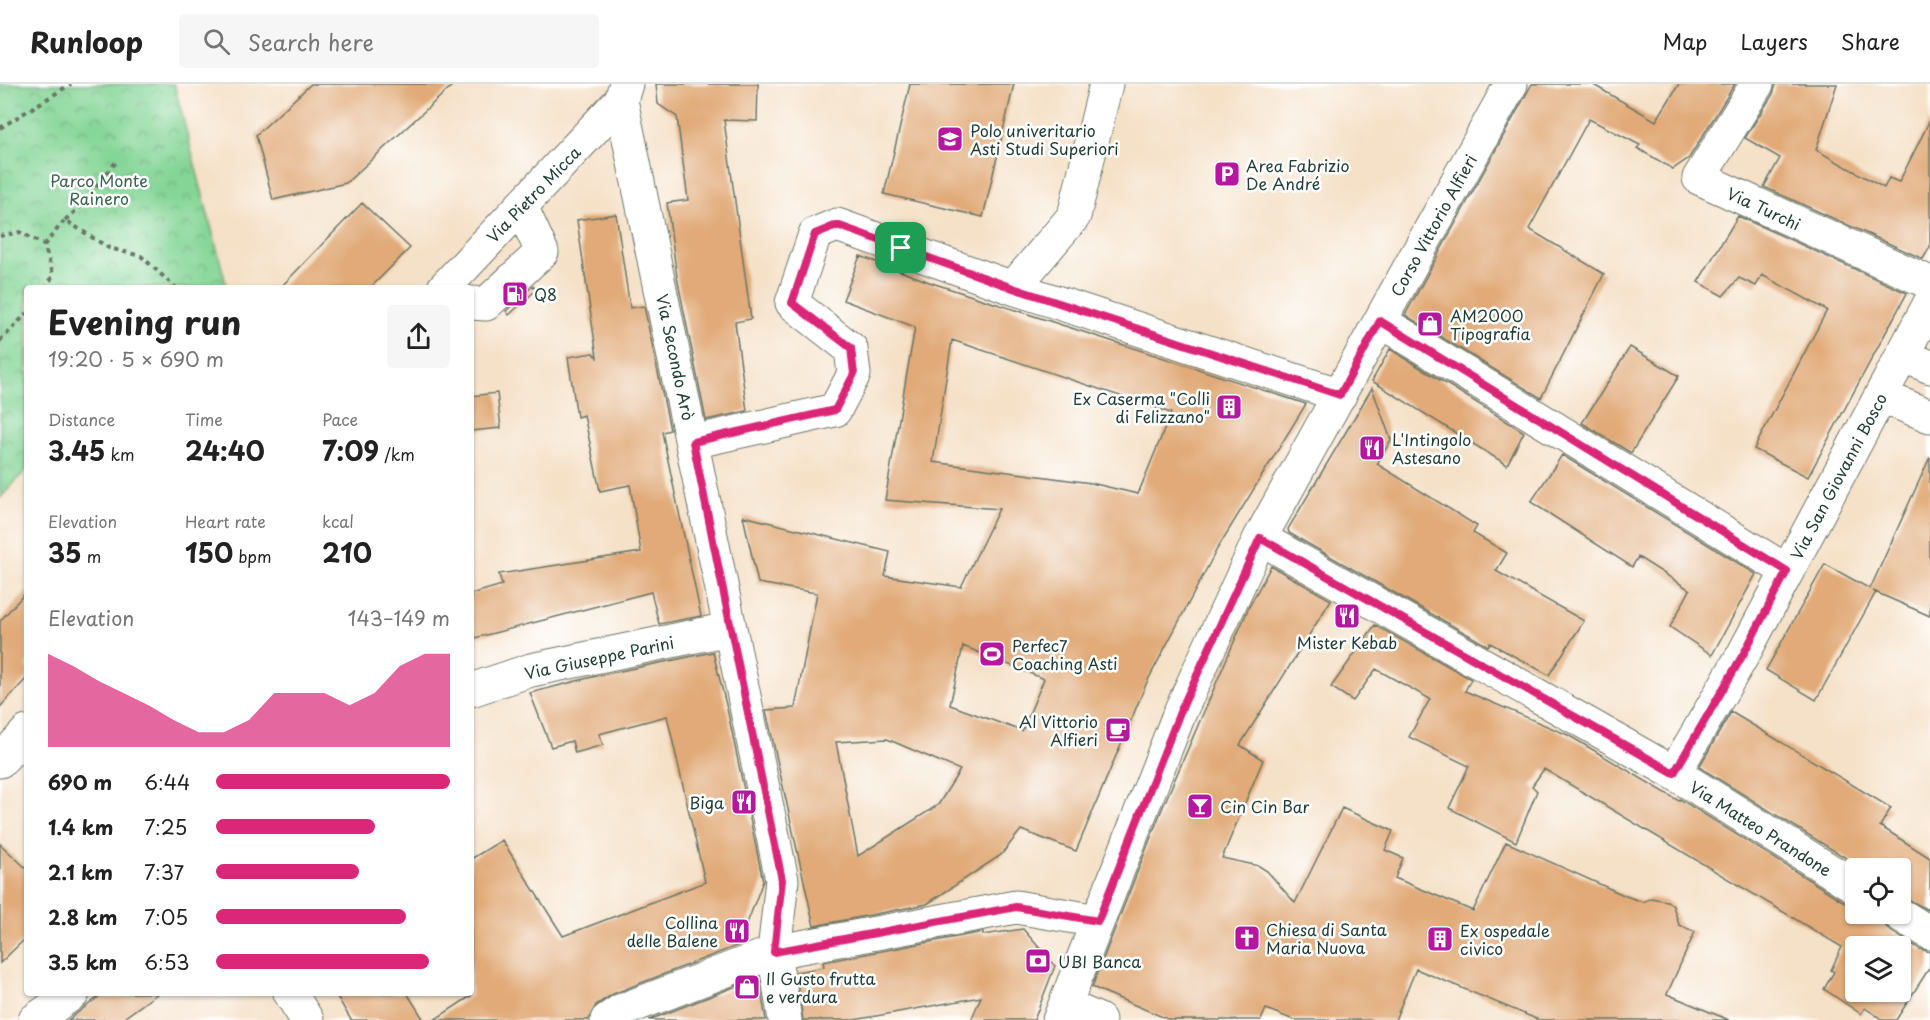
<!DOCTYPE html>
<html lang="en">
<head>
<meta charset="utf-8">
<style>
  :root { --surface:#fff; --page:#f6f6f6; --text:#222; --muted:#767676; --line:#e0e0e0; --accent:#db2777 }
  body { margin:0; font-family:"Playpen Sans",sans-serif; background:var(--page); color:var(--text); height:100vh; display:flex; flex-direction:column; font-size:22px; white-space:nowrap }
  * { box-sizing:border-box; margin:0 }
  p { font-size:20px; color:var(--muted) }
  .icon { flex:none; width:33px; height:33px; fill:none; stroke:currentColor; stroke-width:2; stroke-linecap:round; stroke-linejoin:round }
  .map { position:relative; flex:1; overflow:hidden }
  .sheet { position:absolute; left:24px; top:201px; width:450px; height:711px; display:flex; flex-direction:column; background:var(--surface); border-radius:6px; box-shadow:0 2px 4px #0004 }
  .sheet>* { flex:none }
  .controls { position:absolute; left:1845px; top:774px; display:grid; gap:12px }
  .controls a { display:grid; place-items:center; width:66px; height:66px; border-radius:6px; background:var(--surface); box-shadow:0 2px 4px #0004; font-size:30px }
  .pin { position:absolute; display:grid; place-items:center; width:51px; height:51px; color:#fff; margin:-26px; border-radius:12px; box-shadow:0 3px 9px #0006 }
  .round { display:grid; place-items:center; flex:none; width:63px; height:63px; border-radius:6px; background:var(--page) }
  .overview { display:flex; align-items:center; justify-content:space-between; height:102px; padding:0 24px }
  h1 { font-size:33px; font-weight:700; line-height:45px }
  .stats { display:grid; grid-template-columns:repeat(3,1fr); gap:9px; height:102px; padding:6px 24px }
  .stats div { display:grid; align-content:center }
  .stats b { font-size:26px; font-weight:700 }
  .stats small { font-size:16px; font-weight:400 }
  .stats p { font-size:16px }
  .chart { height:168px; padding:12px 24px }
  .chart p { display:flex; justify-content:space-between }
  .chart svg { width:100%; height:108px; margin-top:6px; fill:var(--accent); opacity:.7 }
  ul { padding:0 24px; list-style:none; font-size:20px }
  li { display:grid; grid-template-columns:96px 72px 1fr; align-items:center; height:45px }
  li i { height:15px; border-radius:8px; background:var(--accent) }
  header { display:flex; align-items:center; gap:36px; box-sizing:border-box; height:84px; padding:0 30px; background:var(--surface); border-bottom:2px solid var(--line) }
  header strong { font-size:28px }
  nav { display:flex; gap:33px; margin-inline-start:auto; font-size:21px }
  .search { width:420px; height:54px; background:var(--page); display:flex; align-items:center; gap:15px; box-sizing:border-box; padding:0 21px; border-radius:6px; color:var(--muted); font-size:22px }
  .map>svg:first-child { display:block }
</style>
</head>
<body>
<header>
<strong>Runloop</strong>
<div class="search"><svg class="icon" aria-label="search" viewBox="0 0 24 24"><circle cx="10" cy="10" r="6"/><path d="M15 15l6 6"/></svg>Search here</div>
<nav><a>Map</a><a>Layers</a><a>Share</a></nav>
</header>
<div class="map">
<svg width="1930" height="936" viewBox="0 0 1930 936">
  <defs>
    <pattern id="park-crowns" width="20" height="18" patternUnits="userSpaceOnUse" patternTransform="scale(1.5)"><rect width="20" height="18" fill="#84d596"/><path d="M2 6a3 3 0 1 1 6 0M12 15a3 3 0 1 1 6 0" fill="none" stroke="#6bae7b"/></pattern>
  </defs>
  <rect width="100%" height="100%" fill="#fff"/>
  <filter id="ink" filterUnits="userSpaceOnUse"><feTurbulence type="fractalNoise" baseFrequency=".0167" numOctaves="2"/><feDisplacementMap in="SourceGraphic" scale="12" xChannelSelector="R" yChannelSelector="G"/><feConvolveMatrix kernelMatrix="1 2 1 2 8 2 1 2 1" color-interpolation-filters="sRGB"/></filter>
  <filter id="wash" filterUnits="userSpaceOnUse"><feTurbulence type="fractalNoise" baseFrequency=".008" numOctaves="4" result="noise"/><feDisplacementMap in="SourceGraphic" scale="24" xChannelSelector="R" yChannelSelector="G"/><feGaussianBlur stdDeviation="1.35" result="paint"/><feColorMatrix in="noise" values="0 0 0 0 0 0 0 0 0 0 0 0 0 0 0 0 0 1.4 0 .05"/><feComposite in="paint" operator="in"/></filter>
  <g filter="url(#wash)">
    <rect width="100%" height="100%" fill="#f5e1c8"/>
    <!-- park -->
    <path fill="url(#park-crowns)" stroke="#528965" stroke-width="1.5" d="M 0,0 L 174,0 L 227,204 L 27,204 L 27,385 L 0,414 Z"/>
    <g id="blocks">
      <!-- building -->
      <path fill="#e1aa78" fill-rule="evenodd" d="M 311,0 L 454,0 L 346,99 L 273,116 L 256,51 Z
        M 656,0 L 758,0 L 757,37 L 724,36 L 751,235 L 735,238 L 747,327 L 706,336 L 677,193 L 667,119 L 688,116 L 677,33 L 658,20 Z
        M 910,0 L 1014,0 L 983,133 L 884,110 Z
        M 1532,0 L 1592,0 L 1656,37 L 1679,0 L 1735,0 L 1689,74 L 1673,85 L 1637,64 L 1640,61 L 1589,35 L 1529,145 L 1604,190 L 1541,314 L 1405,231 Z
        M 1776,0 L 1837,0 L 1816,66 L 1884,104 L 1889,94 L 1899,98 L 1930,36 L 1930,163 L 1923,175 L 1764,103 L 1780,74 L 1745,54 L 1773,10 Z
        M 362,119 L 410,164 L 370,204 L 280,204 Z
        M 616,130 L 630,224 L 644,222 L 670,346 L 662,348 L 701,532 L 659,540 L 651,508 L 471,555 L 471,510 L 502,501 L 499,490 L 641,468 L 630,401 L 600,407 L 584,331 L 577,333 L 568,273 L 593,269 L 597,273 L 577,136 Z
        M 1738,132 L 1907,209 L 1808,393 L 1754,365 L 1827,226 L 1762,191 L 1756,202 L 1739,194 L 1723,212 L 1698,198 Z
        M 860,172 L 932,199 L 1306,320 L 1217,465 L 1147,598 L 1076,767 L 1021,746 L 1001,771 L 927,820 L 814,842 L 766,626 L 795,624 L 817,509 L 758,499 L 743,432 L 890,468 L 885,492 L 961,503 L 999,425 L 885,416 L 915,243 L 843,216 ZM 952,256 L 1171,329 L 1138,410 L 1091,399 L 933,378 ZM 963,562 L 1044,595 L 1022,647 L 950,621 ZM 887,655 L 960,686 L 938,721 L 858,772 L 836,658 Z
        M 533,202 L 536,206 L 509,231 L 506,227 Z
        M 1630,263 L 1679,292 L 1631,369 L 1582,339 Z
        M 1390,265 L 1524,348 L 1507,381 L 1372,297 Z
        M 1372,304 L 1391,356 L 1377,380 L 1477,442 L 1473,449 L 1507,469 L 1496,487 L 1584,537 L 1549,591 L 1490,559 L 1488,562 L 1289,449 L 1288,445 Z
        M 497,309 L 501,344 L 471,347 L 471,312 Z
        M 1562,371 L 1756,490 L 1712,571 L 1670,543 L 1690,506 L 1638,473 L 1632,483 L 1531,418 Z
        M 1930,373 L 1930,532 L 1873,507 L 1876,508 L 1816,616 L 1766,586 L 1825,480 L 1870,505 Z
        M 1271,482 L 1331,516 L 1240,661 L 1263,676 L 1222,774 L 1259,782 L 1267,787 L 1295,819 L 1342,724 L 1393,747 L 1385,766 L 1403,774 L 1395,794 L 1473,827 L 1506,758 L 1626,812 L 1643,818 L 1651,814 L 1667,817 L 1673,822 L 1679,841 L 1695,848 L 1667,910 L 1729,936 L 1539,936 L 1416,885 L 1395,936 L 1294,936 L 1266,925 L 1261,936 L 1170,936 L 1092,903 L 1162,725 L 1249,523 Z
        M 27,507 L 27,594 L 0,623 L 0,537 Z
        M 1375,541 L 1471,595 L 1465,607 L 1568,651 L 1679,717 L 1680,715 L 1846,819 L 1856,822 L 1856,830 L 1880,830 L 1882,838 L 1889,846 L 1920,865 L 1930,868 L 1930,883 L 1896,936 L 1883,936 L 1865,924 L 1861,930 L 1824,905 L 1834,888 L 1831,886 L 1842,863 L 1544,685 L 1532,702 L 1537,707 L 1516,758 L 1449,724 L 1469,682 L 1409,653 L 1430,615 L 1376,585 L 1353,617 L 1331,603 ZM 1856,862 L 1900,862 L 1900,908 L 1856,908 Z
        M 713,568 L 728,629 L 763,797 L 739,861 L 613,910 L 596,921 L 589,936 L 434,936 L 471,912 L 471,775 L 502,756 L 563,852 L 705,798 L 667,632 L 599,650 L 603,661 L 575,669 L 572,657 L 551,663 L 530,609 L 596,592 Z
        M 1731,628 L 1891,724 L 1880,742 L 1930,774 L 1930,827 L 1900,811 L 1900,784 L 1862,784 L 1699,683 Z
        M 0,760 L 27,785 L 27,853 L 0,879 Z
        M 1023,845 L 1055,882 L 1034,936 L 971,936 L 981,913 L 854,936 L 803,936 L 796,888 L 824,883 L 823,878 L 983,848 L 983,851 Z
        M 759,895 L 766,936 L 649,936 L 755,895 Z
        M 104,909 L 158,909 L 121,936 L 68,936 Z
        M 335,909 L 407,909 L 424,936 L 351,936 Z"/>
    </g>
  </g>
  <g filter="url(#ink)">
    <use href="#blocks" fill-opacity="0" stroke="#6a7668" stroke-width="1.5"/>
    <g fill="none" stroke-linecap="round" stroke-linejoin="round">
      <defs>
        <path id="minor" d="M 626,0 L 621,16 L 782,796 L 774,868 L 785,936
          M 1757,0 L 1699,94 L 1930,199
          M 444,204 L 621,16
          M 1013,204 L 1074,132 L 1106,0
          M 471,219 L 486,220 L 542,168 L 521,122
          M 1380,237 L 1787,487
          M 1903,271 L 1930,283
          M 1881,312 L 1930,332
          M 693,358 L 835,326 L 854,290 L 851,265 L 792,219 L 815,150 L 837,141 L 1013,204 L 1340,311
          M 1260,454 L 1674,689 L 1856,803
          M 471,606 L 531,586 L 729,545
          M 0,677 L 27,648
          M 1674,689 L 1744,569 L 1930,219
          M 1899,830 L 1930,849
          M 290,909 L 307,936
          M 1065,921 L 1099,936
          M 35,936 L 73,909
          M 607,936 L 620,927 L 774,868 L 1016,823 L 1098,837
          M 1059,936 L 1180,628 L 1260,454 L 1511,0"/>
      </defs>
      <!-- minor casing -->
      <use href="#minor" stroke="#6a7668" stroke-width="35"/>
      <!-- path -->
      <path stroke="#6a7668" stroke-width="4" stroke-dasharray="4.5 4.5" stroke-linecap="butt" d="M 0,44 L 71,0
        M 65,136 L 78,125 L 116,78
        M 0,152 L 20,148 L 44,161 L 53,190 L 47,204
        M 44,161 L 65,136 L 109,164 L 141,172 L 176,204
        M 0,257 L 27,229"/>
      <!-- minor -->
      <use href="#minor" stroke="#fff" stroke-width="33"/>
    </g>
  </g>
  <g fill="none" stroke-linecap="round" stroke-linejoin="round" filter="url(#ink)">
    <defs>
      <path id="route" d="M 837,141 L 1013,204 L 1340,311 L 1380,237 L 1787,487 L 1744,569 L 1674,689 L 1260,454 L 1180,628 L 1098,837 L 1016,823 L 774,868 L 782,796 L 693,358 L 835,326 L 854,290 L 851,264 L 792,219 L 815,150 Z"/>
    </defs>
    <!-- route casing -->
    <use href="#route" stroke="#fff" stroke-width="12"/>
    <!-- route -->
    <use href="#route" stroke="#db2777" stroke-width="8"/>
  </g>
  <!-- icons -->
  <defs>
    <symbol id="university-square" viewBox="-11 -11 22 22"><rect x="-9" y="-9" width="18" height="18" rx="4" fill="#b5179e" stroke="#fff"/><path d="M0-5L7-2L0 1L-7-2ZM-4 1L0 2.5L4 1V4Q0 6-4 4Z" fill="#fff"/></symbol>
    <symbol id="parking-square" viewBox="-11 -11 22 22"><rect x="-9" y="-9" width="18" height="18" rx="4" fill="#b5179e" stroke="#fff"/><path d="M-3.5-5.5H1a3.5 3.5 0 0 1 0 7H-1V5.5H-3.5ZM-1-3.4V-.6H.8a1.4 1.4 0 0 0 0-2.8Z" fill="#fff"/></symbol>
    <symbol id="fuel-square" viewBox="-11 -11 22 22"><rect x="-9" y="-9" width="18" height="18" rx="4" fill="#b5179e" stroke="#fff"/><path d="M-5.5-6h7V0h2V4h1.3V-2.5L3-4.5l.8-.8L6-3V5H2.5V1h-1V6h-7ZM-4.2-4.7v3.2H.2V-4.7Z" fill="#fff"/></symbol>
    <symbol id="shop-square" viewBox="-11 -11 22 22"><rect x="-9" y="-9" width="18" height="18" rx="4" fill="#b5179e" stroke="#fff"/><path d="M-5-2.5h2.3a2.7 3.5 0 0 1 5.4 0H5L5.5 6h-11ZM-1.5-2.5h3a1.5 2.3 0 0 0-3 0Z" fill="#fff"/></symbol>
    <symbol id="building-square" viewBox="-11 -11 22 22"><rect x="-9" y="-9" width="18" height="18" rx="4" fill="#b5179e" stroke="#fff"/><path d="M-4-6H4V6H1V3H-1V6H-4ZM-2.5-4.3h1.7v1.8h-1.7ZM.8-4.3h1.7v1.8H.8ZM-2.5-1h1.7V.8h-1.7ZM.8-1h1.7V.8H.8Z" fill="#fff"/></symbol>
    <symbol id="restaurant-square" viewBox="-11 -11 22 22"><rect x="-9" y="-9" width="18" height="18" rx="4" fill="#b5179e" stroke="#fff"/><path d="M-5-6h1v4h1v-4h1v4h1v-4h1v5L-1.5 .5V6h-2V.5L-5-1ZM5-6V6H3V1.5H1.5Q1.5-4 5-6Z" fill="#fff"/></symbol>
    <symbol id="stadium-square" viewBox="-11 -11 22 22"><rect x="-9" y="-9" width="18" height="18" rx="4" fill="#b5179e" stroke="#fff"/><path d="M0-5a6.5 5 0 1 0 0 10a6.5 5 0 1 0 0-10ZM-3.5-1.8h7v3.6h-7Z" fill="#fff"/></symbol>
    <symbol id="cafe-square" viewBox="-11 -11 22 22"><rect x="-9" y="-9" width="18" height="18" rx="4" fill="#b5179e" stroke="#fff"/><path d="M-5.5-4.5H6V0H3Q3 3.5 0 3.5H-2.5Q-5.5 3.5-5.5 0ZM3-3.2v2h1.7v-2ZM-6 4.5H4V6H-6Z" fill="#fff"/></symbol>
    <symbol id="bar-square" viewBox="-11 -11 22 22"><rect x="-9" y="-9" width="18" height="18" rx="4" fill="#b5179e" stroke="#fff"/><path d="M-6-5H6L.8 .8V4.5H3.5V6h-7V4.5H-.8V.8Z" fill="#fff"/></symbol>
    <symbol id="church-square" viewBox="-11 -11 22 22"><rect x="-9" y="-9" width="18" height="18" rx="4" fill="#b5179e" stroke="#fff"/><path d="M-1.2-6h2.4v3.5h3.3v2.4h-3.3V6h-2.4V-.1h-3.3v-2.4h3.3Z" fill="#fff"/></symbol>
    <symbol id="bank-square" viewBox="-11 -11 22 22"><rect x="-9" y="-9" width="18" height="18" rx="4" fill="#b5179e" stroke="#fff"/><path d="M-6-4H6V4H-6ZM0-2.3a2.3 2.3 0 1 0 0 4.6a2.3 2.3 0 1 0 0-4.6Z" fill="#fff"/></symbol>
  </defs>
  <g fill-rule="evenodd">
    <use href="#university-square" x="935" y="40" width="30" height="30"/>
    <use href="#parking-square" x="1212" y="75" width="30" height="30"/>
    <use href="#fuel-square" x="500" y="195" width="30" height="30"/>
    <use href="#shop-square" x="1415" y="225" width="30" height="30"/>
    <use href="#building-square" x="1214" y="308" width="30" height="30"/>
    <use href="#restaurant-square" x="1357" y="349" width="30" height="30"/>
    <use href="#restaurant-square" x="1332" y="517" width="30" height="30"/>
    <use href="#stadium-square" x="977" y="555" width="30" height="30"/>
    <use href="#cafe-square" x="1103" y="631" width="30" height="30"/>
    <use href="#restaurant-square" x="729" y="703" width="30" height="30"/>
    <use href="#bar-square" x="1185" y="707" width="30" height="30"/>
    <use href="#restaurant-square" x="722" y="832" width="30" height="30"/>
    <use href="#church-square" x="1232" y="839" width="30" height="30"/>
    <use href="#building-square" x="1425" y="840" width="30" height="30"/>
    <use href="#bank-square" x="1023" y="862" width="30" height="30"/>
    <use href="#shop-square" x="732" y="888" width="30" height="30"/>
  </g>
  <g text-anchor="middle" dominant-baseline="central" stroke-width="5" stroke-linejoin="round" paint-order="stroke">
    <!-- poi labels -->
    <g font-size="16" fill="#1f3d34" stroke="#fff" text-anchor="start">
      <text x="970" y="46">Polo univeritario<tspan x="970" dy="18">Asti Studi Superiori</tspan></text>
      <text x="1246" y="81">Area Fabrizio<tspan x="1246" dy="18">De André</tspan></text>
      <text x="534" y="210">Q8</text>
      <text x="1450" y="231">AM2000<tspan x="1450" dy="18">Tipografia</tspan></text>
      <text x="1210" y="314" text-anchor="end">Ex Caserma "Colli<tspan x="1210" dy="18">di Felizzano"</tspan></text>
      <text x="1392" y="355">L'Intingolo<tspan x="1392" dy="18">Astesano</tspan></text>
      <text x="1347" y="558" text-anchor="middle">Mister Kebab</text>
      <text x="1012" y="561">Perfec7<tspan x="1012" dy="18">Coaching Asti</tspan></text>
      <text x="1098" y="637" text-anchor="end">Al Vittorio<tspan x="1098" dy="18">Alfieri</tspan></text>
      <text x="724" y="718" text-anchor="end">Biga</text>
      <text x="1220" y="722">Cin Cin Bar</text>
      <text x="718" y="838" text-anchor="end">Collina<tspan x="718" dy="18">delle Balene</tspan></text>
      <text x="1266" y="845">Chiesa di Santa<tspan x="1266" dy="18">Maria Nuova</tspan></text>
      <text x="1460" y="846">Ex ospedale<tspan x="1460" dy="18">civico</tspan></text>
      <text x="1058" y="877">UBI Banca</text>
      <text x="766" y="894">Il Gusto frutta<tspan x="766" dy="18">e verdura</tspan></text>
    </g>
    <!-- park labels -->
    <g font-size="16" fill="#38634c" stroke="#fff">
      <text x="99" y="96">Parco Monte<tspan x="99" dy="18">Rainero</tspan></text>
    </g>
    <!-- street labels -->
    <g font-size="16" fill="#1f3d34" stroke="#fff">
      <text transform="translate(533 110) rotate(-46)">Via Pietro Micca</text>
      <text transform="translate(1764 124) rotate(25)">Via Turchi</text>
      <text transform="translate(1433 141) rotate(-61)">Corso Vittorio Alfieri</text>
      <text transform="translate(676 273) rotate(78)">Via Secondo Arò</text>
      <text transform="translate(1838 392) rotate(-62)">Via San Giovanni Bosco</text>
      <text transform="translate(599 573) rotate(-12)">Via Giuseppe Parini</text>
      <text transform="translate(1761 744) rotate(32)">Via Matteo Prandone</text>
    </g>
  </g>
</svg>
<div class="controls">
<a><svg class="icon" aria-label="locate" viewBox="0 0 24 24"><circle cx="12" cy="12" r="6"/><path d="M12 2v4M12 18v4M2 12h4M18 12h4"/></svg></a>
<a><svg class="icon" aria-label="layers" viewBox="0 0 24 24"><path d="M12 4l9 5-9 5-9-5zM3 14l9 5 9-5"/></svg></a>
</div>
<div class="pin" style="left:901px;top:164px;background:#1e9e55"><svg class="icon" aria-label="arrive" viewBox="0 0 24 24"><path d="M6 21V4h12l-3 4 3 4H6"/></svg></div>
<section class="sheet">
<div class="overview"><div><h1>Evening run</h1><p>19:20 · 5 × 690 m</p></div><a class="round"><svg class="icon" aria-label="share" viewBox="0 0 24 24"><path d="M12 15V3M7 8l5-5 5 5M5 13v7h14v-7"/></svg></a></div>
<div class="stats">
<div><p>Distance</p><b>3.45<small> km</small></b></div>
<div><p>Time</p><b>24:40</b></div>
<div><p>Pace</p><b>7:09<small> /km</small></b></div>
</div>
<div class="stats">
<div><p>Elevation</p><b>35<small> m</small></b></div>
<div><p>Heart rate</p><b>150<small> bpm</small></b></div>
<div><p>kcal</p><b>210</b></div>
</div>
<div class="chart"><p><span>Elevation</span>143–149 m</p>
<svg viewBox="0 0 160 44" preserveAspectRatio="none"><path d="M0 44V6L10 11L20 17L30 22L40 27L50 33L60 38L70 38L80 33L90 22L100 22L110 22L120 27L130 22L140 11L150 6L160 6V44z"/></svg>
</div>
<ul>
<li><b>690 m</b>6:44<i style="width:100%"></i></li>
<li><b>1.4 km</b>7:25<i style="width:68%"></i></li>
<li><b>2.1 km</b>7:37<i style="width:61%"></i></li>
<li><b>2.8 km</b>7:05<i style="width:81%"></i></li>
<li><b>3.5 km</b>6:53<i style="width:91%"></i></li>
</ul>
</section>
</div>
</body>
</html>
